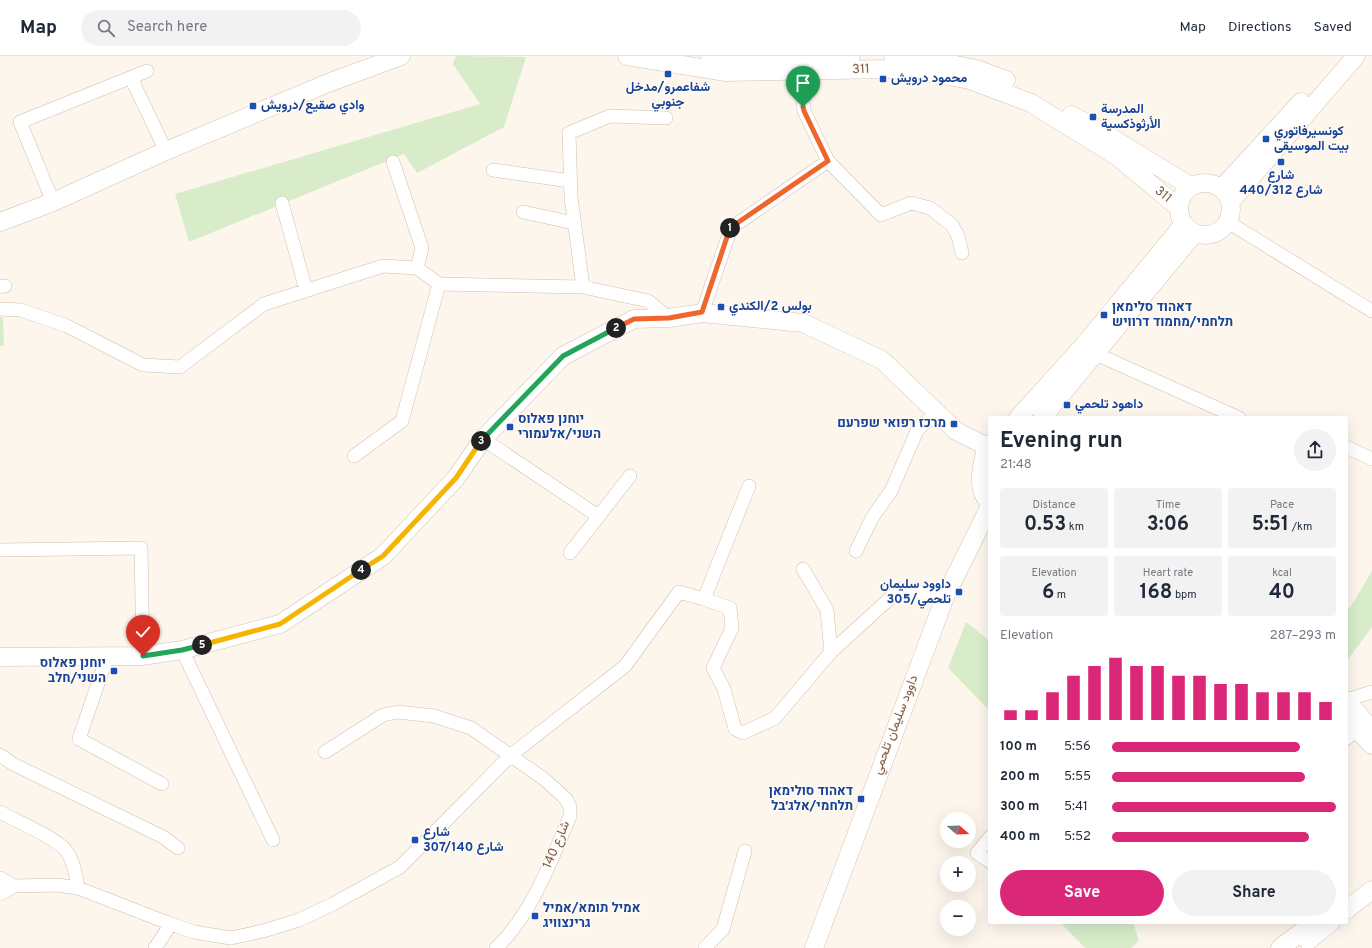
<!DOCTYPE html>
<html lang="en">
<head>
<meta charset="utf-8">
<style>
  :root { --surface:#fff; --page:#f2f2f3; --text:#1f2937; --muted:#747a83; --line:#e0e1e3; --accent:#db2777 }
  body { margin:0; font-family:Overpass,Vazirmatn,Heebo,sans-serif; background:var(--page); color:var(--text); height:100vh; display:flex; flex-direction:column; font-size:15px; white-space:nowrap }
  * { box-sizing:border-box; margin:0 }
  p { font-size:13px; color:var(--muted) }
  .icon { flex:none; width:22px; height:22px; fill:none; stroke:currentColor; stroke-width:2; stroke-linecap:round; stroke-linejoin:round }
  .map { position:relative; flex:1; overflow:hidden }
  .side { position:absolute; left:988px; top:360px; width:360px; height:508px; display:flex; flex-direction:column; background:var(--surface); border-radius:4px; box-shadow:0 4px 16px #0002 }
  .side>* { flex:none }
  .needle { width:26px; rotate:109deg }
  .tools { position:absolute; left:940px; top:756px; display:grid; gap:8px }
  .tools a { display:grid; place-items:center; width:36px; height:36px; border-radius:50%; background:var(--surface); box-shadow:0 4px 16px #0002; font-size:20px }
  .pin { position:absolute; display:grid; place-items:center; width:34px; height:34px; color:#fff; margin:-41px -17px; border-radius:50% 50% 50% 0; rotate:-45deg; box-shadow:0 0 4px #0007 }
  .pin .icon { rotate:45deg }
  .km { position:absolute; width:20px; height:20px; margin:-10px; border-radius:50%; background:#222; color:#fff; font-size:11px; line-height:20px; text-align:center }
  .round { display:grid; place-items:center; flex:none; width:42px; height:42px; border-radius:21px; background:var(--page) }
  .head { display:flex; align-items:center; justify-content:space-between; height:68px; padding:0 12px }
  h1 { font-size:22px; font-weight:700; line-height:30px }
  .stats { display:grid; grid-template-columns:repeat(3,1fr); gap:6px; height:68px; padding:4px 12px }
  .stats div { display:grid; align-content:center; border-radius:4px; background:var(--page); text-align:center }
  .stats b { font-size:20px; font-weight:700 }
  .stats small { font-size:11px; font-weight:400 }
  .stats p { font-size:11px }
  .chart { height:112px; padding:8px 12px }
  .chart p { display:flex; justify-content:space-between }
  .chart svg { width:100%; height:72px; margin-top:4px; stroke:var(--accent); stroke-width:6 }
  .button { display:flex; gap:8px; margin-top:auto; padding:8px 12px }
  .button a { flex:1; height:46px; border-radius:24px; background:var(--accent); color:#fff; font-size:16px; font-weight:700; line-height:46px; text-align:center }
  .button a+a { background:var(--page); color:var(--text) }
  ul { padding:0 12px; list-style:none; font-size:13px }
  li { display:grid; grid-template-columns:64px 48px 1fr; align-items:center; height:30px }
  li i { height:10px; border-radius:5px; background:var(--accent) }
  header { display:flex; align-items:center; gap:24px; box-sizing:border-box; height:56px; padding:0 20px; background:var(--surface); border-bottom:1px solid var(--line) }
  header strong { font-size:19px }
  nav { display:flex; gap:22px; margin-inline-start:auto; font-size:14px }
  .search { width:280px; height:36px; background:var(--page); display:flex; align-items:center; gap:10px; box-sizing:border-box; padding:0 14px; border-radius:22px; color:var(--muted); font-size:15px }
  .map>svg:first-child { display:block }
</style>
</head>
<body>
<header>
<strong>Map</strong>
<div class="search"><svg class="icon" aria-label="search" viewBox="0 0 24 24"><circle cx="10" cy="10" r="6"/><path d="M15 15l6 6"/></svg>Search here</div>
<nav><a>Map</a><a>Directions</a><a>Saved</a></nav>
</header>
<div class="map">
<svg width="1372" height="892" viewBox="0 0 1372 892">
  <rect width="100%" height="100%" fill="#fdf6ec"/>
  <!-- green -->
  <path fill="#d8ecc9" d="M 456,0 L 526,1 L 504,71 L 417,117 L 404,98 L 189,186 L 175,138 L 480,48 L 453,8 Z
    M 0,261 L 3,261 L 4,290 L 0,290 Z
    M 1372,515 L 1372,571 L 1346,606 L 1346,550 L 1350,552 Z
    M 966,566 L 990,585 L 990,655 L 948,612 Z
    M 1060,866 L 1133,866 L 1139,885 L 1131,892 L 1085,892 Z"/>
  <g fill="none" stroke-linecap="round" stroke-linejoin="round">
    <defs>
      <path id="street" d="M 131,22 L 166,95
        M 828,105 L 881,159 L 911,147 L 930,152 L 952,169 L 958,180 L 962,197
        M 393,106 L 422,192 L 417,212
        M 493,114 L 570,125
        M 53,146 L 20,66 L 147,15
        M 282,147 L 306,234
        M 523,156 L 574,167
        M 1228,166 L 1372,255
        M 0,231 L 5,230
        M 583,231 L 571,141 L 569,77 L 610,60 L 666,62
        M 0,253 L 21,254 L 67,270 L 143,309 L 180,311 L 264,248 L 383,210 L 417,212 L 439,228
        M 702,257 L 731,172 L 828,105 L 804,55 L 800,16
        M 1096,298 L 1239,362
        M 483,383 L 598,460
        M 1346,391 L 1372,403
        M 354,400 L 402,365 L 439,228 L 583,231 L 648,245 L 669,262
        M 0,494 L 141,492 L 143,600
        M 856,495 L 872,462 L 891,435 L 917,375 L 923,368 L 938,358
        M 570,497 L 630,420
        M 803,513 L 827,554 L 831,596
        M 704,543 L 730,552 L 732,572 L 713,612 L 724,633 L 735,673 L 743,677 L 775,662 L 831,596 L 900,533 L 945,541
        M 182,594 L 273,784
        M 107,601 L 79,683 L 162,728
        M 1347,644 L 1372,636
        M 1346,683 L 1357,674
        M 325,696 L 383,659 L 398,656 L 434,660 L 471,672 L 544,723 L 566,743 L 570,751 L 570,760 C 552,803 531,860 496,892
        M 0,699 L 13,708 L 163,781 L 178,792
        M 0,756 C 16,765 58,782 67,796 C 74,806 76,820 78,832
        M 990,781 L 977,797 L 990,806
        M 0,822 L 14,830
        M 0,838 L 14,830 L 57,829 L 78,832 L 171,868 L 194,876 L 231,882 L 263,875 L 299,864 L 333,848 L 400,811 L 510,700 L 625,610 L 679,536 L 704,543 L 749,430
        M 155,892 L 171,868
        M 705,892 L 723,873 L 745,795"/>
      <path id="secondary" d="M 627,0 L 726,16 L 889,13 L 926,16 L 970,24 L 1031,47 L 1118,101 L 1178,151
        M 710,0 L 727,3 L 851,0
        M 893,0 L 935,5 L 976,13 L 1006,24
        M 1071,59 L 1104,77 L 1190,130
        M1179 153a26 26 0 1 1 52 0a26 26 0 1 1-52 0Z
        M 1222,132 L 1301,46
        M 1230,146 L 1356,0
        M 0,166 L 53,146 L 166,95 L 328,27 L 401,0
        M 1018,362 L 1084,289 L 1183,169
        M 1042,362 L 1194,178
        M 990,388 L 986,390 C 983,408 974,433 990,447
        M 0,601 L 142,600 L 182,594 L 280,568 L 383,500 L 456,422 L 483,383 L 563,300 L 634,263 L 669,262 L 702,257 L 803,267 L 882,304 L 956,375 L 986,390
        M 1346,644 L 1372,674
        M 1352,668 L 1372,689
        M 1346,854 L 1372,834
        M 1308,885 L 1331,866
        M 814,892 L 945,541 L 990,450
        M 1280,892 L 1315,866"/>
    </defs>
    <!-- street casing -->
    <use href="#street" stroke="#d1beb0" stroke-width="14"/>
    <!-- secondary casing -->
    <use href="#secondary" stroke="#d6c0b0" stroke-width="19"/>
    <!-- street -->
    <use href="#street" stroke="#fff" stroke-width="13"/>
    <!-- secondary -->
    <use href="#secondary" stroke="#fff" stroke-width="18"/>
  </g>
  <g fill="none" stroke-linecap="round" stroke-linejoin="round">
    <defs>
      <path id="split-1" d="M 730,172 L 828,105 L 804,55 L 803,51"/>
      <path id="split-2" d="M 616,272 L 634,263 L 669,262 L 702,256 L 730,172"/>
      <path id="split-3" d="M 481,385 L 563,300 L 616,272"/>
      <path id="split-4" d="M 361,514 L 383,500 L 456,422 L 481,385"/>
      <path id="split-5" d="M 202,589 L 280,568 L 361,514"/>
      <path id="split-6" d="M 143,600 L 182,594 L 202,589"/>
    </defs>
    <!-- split-1 casing -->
    <use href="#split-1" stroke="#fff" stroke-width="8"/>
    <!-- split-2 casing -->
    <use href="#split-2" stroke="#fff" stroke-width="8"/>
    <!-- split-3 casing -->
    <use href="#split-3" stroke="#fff" stroke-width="8"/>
    <!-- split-4 casing -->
    <use href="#split-4" stroke="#fff" stroke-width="8"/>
    <!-- split-5 casing -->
    <use href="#split-5" stroke="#fff" stroke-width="8"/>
    <!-- split-6 casing -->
    <use href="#split-6" stroke="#fff" stroke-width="8"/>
    <!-- split-1 -->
    <use href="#split-1" stroke="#f0652b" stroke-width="5"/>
    <!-- split-2 -->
    <use href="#split-2" stroke="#f0652b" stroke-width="5"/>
    <!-- split-3 -->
    <use href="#split-3" stroke="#22a559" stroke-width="5"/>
    <!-- split-4 -->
    <use href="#split-4" stroke="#f5b400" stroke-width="5"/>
    <!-- split-5 -->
    <use href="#split-5" stroke="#f5b400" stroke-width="5"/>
    <!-- split-6 -->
    <use href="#split-6" stroke="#22a559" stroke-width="5"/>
  </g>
  <!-- markers -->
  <g fill="#1a4fb4" stroke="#fffaf3" stroke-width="1.5">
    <rect x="664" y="14" width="8" height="8" rx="2"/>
    <rect x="879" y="19" width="8" height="8" rx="2"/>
    <rect x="249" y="46" width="8" height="8" rx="2"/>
    <rect x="1089" y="57" width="8" height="8" rx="2"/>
    <rect x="1262" y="79" width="8" height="8" rx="2"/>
    <rect x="1277" y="102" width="8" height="8" rx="2"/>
    <rect x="717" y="247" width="8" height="8" rx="2"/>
    <rect x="1100" y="255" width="8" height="8" rx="2"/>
    <rect x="1063" y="345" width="8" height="8" rx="2"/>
    <rect x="950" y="364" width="8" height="8" rx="2"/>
    <rect x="506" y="367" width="8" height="8" rx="2"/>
    <rect x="955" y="532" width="8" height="8" rx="2"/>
    <rect x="110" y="611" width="8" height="8" rx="2"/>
    <rect x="857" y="739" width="8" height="8" rx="2"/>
    <rect x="411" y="780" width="8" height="8" rx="2"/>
    <rect x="531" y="856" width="8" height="8" rx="2"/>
  </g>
  <g text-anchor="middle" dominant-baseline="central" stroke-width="3" stroke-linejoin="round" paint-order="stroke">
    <!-- street labels -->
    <g font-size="13" fill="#7a5c4d" stroke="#fffaf3">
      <text transform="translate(861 14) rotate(-2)">311</text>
      <text transform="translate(1163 139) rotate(40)">311</text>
      <text transform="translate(896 669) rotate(-69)">داوود سليمان تلحمي</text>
      <text transform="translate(557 789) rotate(-67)">شارع 140</text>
    </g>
    <!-- transit labels -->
    <g font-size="13" font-weight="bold" fill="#164399" stroke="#fffaf3" text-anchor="start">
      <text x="891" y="23">محمود درويش</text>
      <text x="668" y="32" text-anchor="middle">شفاعمرو/مدخل<tspan x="668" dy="15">جنوبي</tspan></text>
      <text x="261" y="50">وادي صقيع/درويش</text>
      <text x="1101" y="54">المدرسة<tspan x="1101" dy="15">الأرثوذكسية</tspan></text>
      <text x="1274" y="76">كونسيرفاتوري<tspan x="1274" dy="15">بيت الموسيقى</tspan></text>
      <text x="1281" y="120" text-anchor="middle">شارع<tspan x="1281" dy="15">440/شارع 312</tspan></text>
      <text x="729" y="251">بولس 2/الكندي</text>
      <text x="1112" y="252">דאהוד סלימאן<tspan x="1112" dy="15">תלחמי/מחמוד דרוויש</tspan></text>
      <text x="1075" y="349">داهود تلحمي</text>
      <text x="518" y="364">יוחנן פאלוס<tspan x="518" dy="15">השני/אלעמורי</tspan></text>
      <text x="946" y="368" text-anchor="end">מרכז רפואי שפרעם</text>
      <text x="951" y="529" text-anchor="end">داوود سليمان<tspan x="951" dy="15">تلحمي/305</tspan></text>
      <text x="106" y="608" text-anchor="end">יוחנן פאלוס<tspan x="106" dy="15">השני/חלב</tspan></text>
      <text x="853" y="736" text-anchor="end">דאהוד סולימאן<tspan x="853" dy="15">תלחמי/אלג׳בל</tspan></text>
      <text x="423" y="777">شارع<tspan x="423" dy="15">307/شارع 140</tspan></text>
      <text x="543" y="853">אמיל תומא/אמיל<tspan x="543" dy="15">גרינצוויג</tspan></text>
    </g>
  </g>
</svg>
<div class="tools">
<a><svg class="needle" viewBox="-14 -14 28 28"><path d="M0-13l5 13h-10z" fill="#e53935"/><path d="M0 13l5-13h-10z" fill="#747a83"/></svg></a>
<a>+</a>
<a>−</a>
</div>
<div class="pin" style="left:803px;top:51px;background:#1e9e55"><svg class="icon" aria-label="arrive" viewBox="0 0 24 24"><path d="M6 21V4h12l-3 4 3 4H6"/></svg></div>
<div class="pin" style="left:143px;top:600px;background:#d93025"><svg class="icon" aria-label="check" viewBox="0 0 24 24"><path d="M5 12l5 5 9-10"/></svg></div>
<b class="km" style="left:730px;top:172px">1</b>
<b class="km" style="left:616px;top:272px">2</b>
<b class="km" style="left:481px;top:385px">3</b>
<b class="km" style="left:361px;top:514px">4</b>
<b class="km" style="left:202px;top:589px">5</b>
<section class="side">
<div class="head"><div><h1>Evening run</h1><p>21:48</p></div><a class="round"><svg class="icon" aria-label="share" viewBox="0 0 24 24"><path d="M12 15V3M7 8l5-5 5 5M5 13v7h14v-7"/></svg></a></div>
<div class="stats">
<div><p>Distance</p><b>0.53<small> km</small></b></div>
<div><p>Time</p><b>3:06</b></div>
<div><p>Pace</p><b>5:51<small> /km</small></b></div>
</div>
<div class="stats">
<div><p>Elevation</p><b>6<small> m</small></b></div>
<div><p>Heart rate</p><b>168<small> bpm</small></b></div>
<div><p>kcal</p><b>40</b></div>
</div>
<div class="chart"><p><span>Elevation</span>287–293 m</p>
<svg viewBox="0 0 160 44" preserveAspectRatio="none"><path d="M5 44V38M15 44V38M25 44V27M35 44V17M45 44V11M55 44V6M65 44V11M75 44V11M85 44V17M95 44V17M105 44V22M115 44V22M125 44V27M135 44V27M145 44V27M155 44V33"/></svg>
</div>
<ul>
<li><b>100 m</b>5:56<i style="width:84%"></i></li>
<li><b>200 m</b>5:55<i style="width:86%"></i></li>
<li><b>300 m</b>5:41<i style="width:100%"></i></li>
<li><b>400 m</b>5:52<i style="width:88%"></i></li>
</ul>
<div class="button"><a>Save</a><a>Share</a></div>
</section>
</div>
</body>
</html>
